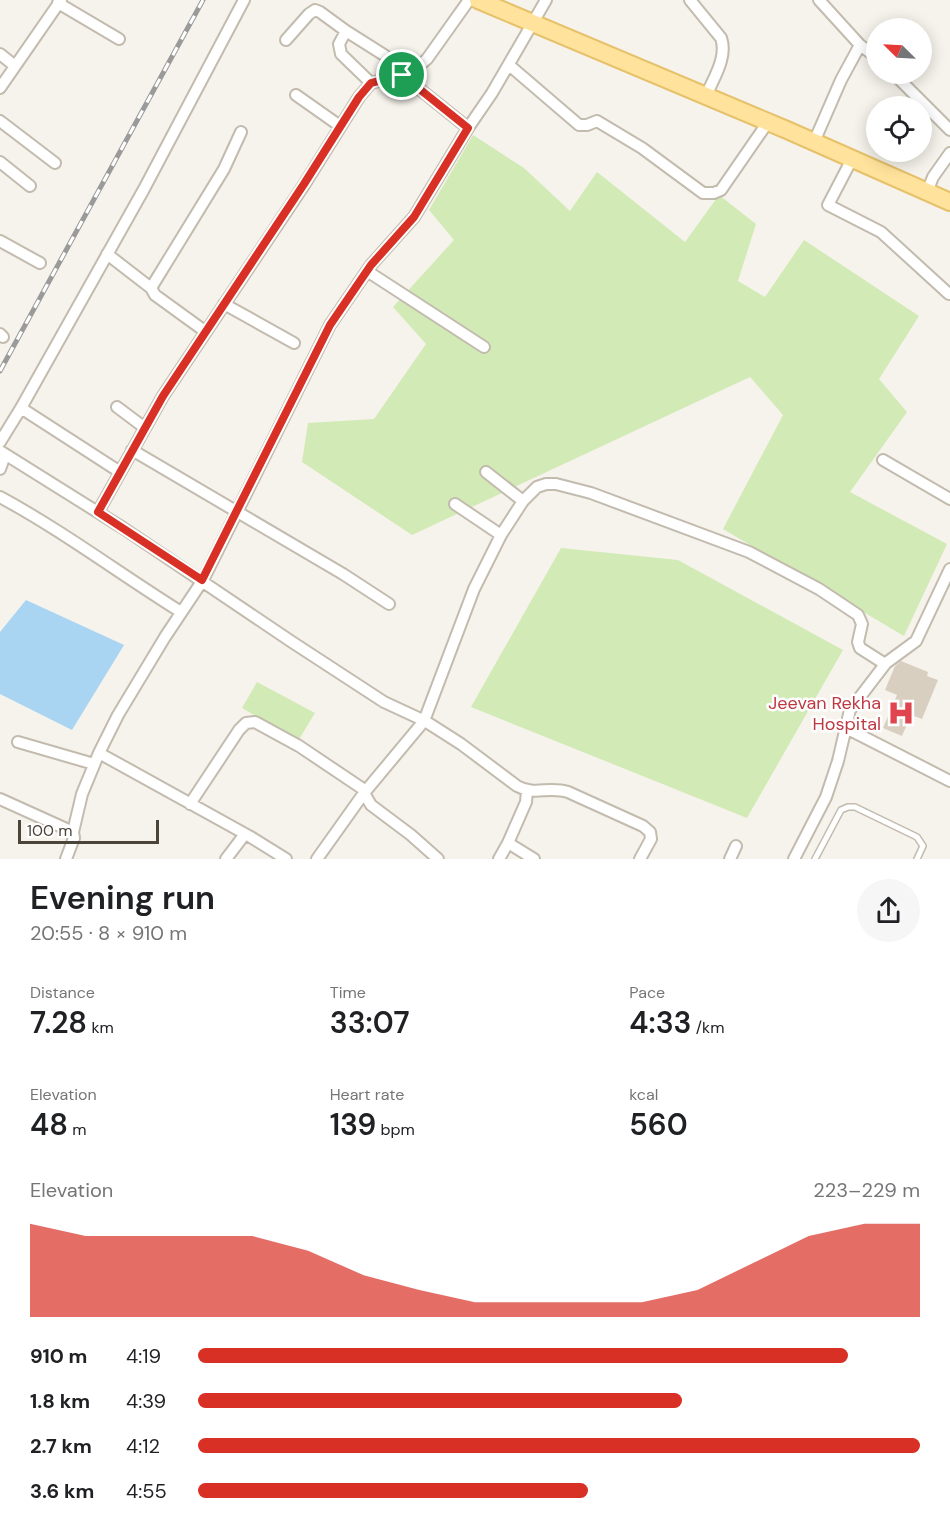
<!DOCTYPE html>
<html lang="en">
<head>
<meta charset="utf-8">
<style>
  :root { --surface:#fff; --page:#f6f6f6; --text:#202124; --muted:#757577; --accent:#d93025 }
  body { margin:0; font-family:"DM Sans",sans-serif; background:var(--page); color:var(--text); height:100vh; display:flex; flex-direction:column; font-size:22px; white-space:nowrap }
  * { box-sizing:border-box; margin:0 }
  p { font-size:20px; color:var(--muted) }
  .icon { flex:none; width:33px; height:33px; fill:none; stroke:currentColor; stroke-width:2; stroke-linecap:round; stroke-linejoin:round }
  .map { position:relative; height:859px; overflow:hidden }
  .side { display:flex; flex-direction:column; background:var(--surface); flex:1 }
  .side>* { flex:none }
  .needle { width:39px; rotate:294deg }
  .buttons { position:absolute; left:866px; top:18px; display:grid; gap:12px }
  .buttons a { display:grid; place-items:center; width:66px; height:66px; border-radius:50%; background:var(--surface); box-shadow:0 3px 15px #0003; font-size:30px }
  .scale { position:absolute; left:18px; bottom:15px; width:141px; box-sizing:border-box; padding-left:6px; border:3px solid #4b4439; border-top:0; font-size:16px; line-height:21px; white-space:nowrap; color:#4b4439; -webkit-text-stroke:4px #fff; paint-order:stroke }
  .pin { position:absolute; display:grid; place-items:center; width:51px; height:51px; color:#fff; margin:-26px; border:3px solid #fff; border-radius:50%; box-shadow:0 2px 6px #0007 }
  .round { display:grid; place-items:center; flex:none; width:63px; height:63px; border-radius:32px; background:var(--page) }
  .headline { display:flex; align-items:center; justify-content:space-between; height:102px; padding:0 30px }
  h1 { font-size:33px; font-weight:600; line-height:45px }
  .metrics { display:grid; grid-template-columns:repeat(3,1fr); gap:9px; height:102px; padding:6px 30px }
  .metrics div { display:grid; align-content:center }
  .metrics b { font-size:30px; font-weight:600 }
  .metrics small { font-size:16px; font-weight:400 }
  .metrics p { font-size:16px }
  .chart { height:168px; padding:12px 30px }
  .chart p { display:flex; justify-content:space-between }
  .chart svg { width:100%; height:108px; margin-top:6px; fill:var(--accent); opacity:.7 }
  ul { padding:0 30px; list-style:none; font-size:20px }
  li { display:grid; grid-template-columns:96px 72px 1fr; align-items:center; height:45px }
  li i { height:15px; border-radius:8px; background:var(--accent) }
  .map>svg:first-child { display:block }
</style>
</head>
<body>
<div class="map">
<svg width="950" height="859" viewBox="0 0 950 859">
  <rect width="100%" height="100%" fill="#f6f3ec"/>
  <!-- green -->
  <path fill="#d2eab5" d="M 473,135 L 524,168 L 570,211 L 597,172 L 685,242 L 719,195 L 756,224 L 738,281 L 765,297 L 804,240 L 919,316 L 879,379 L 907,412 L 850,492 L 947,544 L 904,636 L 723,529 L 783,415 L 750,377 L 412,535 L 302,462 L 308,423 L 374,419 L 426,344 L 393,307 L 454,240 L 429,210 Z
    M 561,548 L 678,560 L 843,650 L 747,818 L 471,707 Z
    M 257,682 L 315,713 L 298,741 L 242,708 Z"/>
  <!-- water -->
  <path fill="#a9d4f2" d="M 26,600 L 124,645 L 72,730 L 0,694 L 0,632 Z"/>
  <!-- building -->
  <path fill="#d8cfc1" d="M 901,661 L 928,672 L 927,676 L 938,680 L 922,719 L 911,715 L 902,736 L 883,728 L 897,695 L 885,690 L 895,666 Z"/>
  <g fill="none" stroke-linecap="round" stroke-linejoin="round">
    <defs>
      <path id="service" d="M 815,859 L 841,810 L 848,807 L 855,807 L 917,837 L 923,846 L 917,859"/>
      <path id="minor" d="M 690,0 L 721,38 C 728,57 713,79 706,96
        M 819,0 L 860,45 L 876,57
        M 58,3 L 119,39
        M 346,31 L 339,44 L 341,54 L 371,83
        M 286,40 L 309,14 L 315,10 L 320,12 L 346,31 L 384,55 L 393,62 L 402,75 L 468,128
        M 0,54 L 15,66
        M 509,65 L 579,125 L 587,125 L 597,121 L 642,148 L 703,193 L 714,193 L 721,190 L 768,122
        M 894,74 L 950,130
        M 0,88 L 61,0
        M 296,95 L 340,126
        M 0,121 L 55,163
        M 814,142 L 841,80 L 860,45
        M 852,159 L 828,205 L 881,232 L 949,294
        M 0,162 L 30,186
        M 927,192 L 933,177 L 950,153
        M 0,241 L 40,263
        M 107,254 L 151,288 L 155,295 L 206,332
        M 367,271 L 484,347
        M 151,288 L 224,169 L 241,132
        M 224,304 L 294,343
        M 0,334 L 3,337
        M 117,407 L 145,428
        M 21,408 L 120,472
        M 0,442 L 21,408 L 144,189 L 244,0
        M 132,450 L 343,574 L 389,604
        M 0,451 L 123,528 L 292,642 L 384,702 L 425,721 L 461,744 L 517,786 C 535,796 548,786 568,792 L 643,826 L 650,832 L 651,839 L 640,859
        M 883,460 L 950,499
        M 0,469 L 5,455
        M 486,472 L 523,501
        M 0,497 C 63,531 120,574 181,612
        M 455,504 L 501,535
        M 98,512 L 163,396 L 304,185 L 359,97 L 371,83 L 413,71 L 427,59 L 469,0
        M 846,728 L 950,781
        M 18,742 L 94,764
        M 99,753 L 249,836 L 286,859
        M 364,793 L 371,805 L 411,835 L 438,859
        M 0,799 L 73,832
        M 190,804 L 239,730 L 246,723 L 255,722 L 299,746 L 366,791
        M 508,843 L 526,802 L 527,791
        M 66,859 L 74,838 L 73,832 L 82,794 L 99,753 L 118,715 L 165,637 L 203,580 L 330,325 L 371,265 L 414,217 L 468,128 L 492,93 L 546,0
        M 226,859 L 245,834
        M 317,859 L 364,793 L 424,721 L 474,589 L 501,535 L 523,501 L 537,487 L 546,484 L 556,484 L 591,493 L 749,552 L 819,589 L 858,615 L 862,624 L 858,642 L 860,648 L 885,664
        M 499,859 L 508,843 L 534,859
        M 730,859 L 736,846
        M 794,859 L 826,797 L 838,761 L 850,710 L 886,663 L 916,641 L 950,569"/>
      <path id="primary" d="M 478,0 L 787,130 L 950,202"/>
    </defs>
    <!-- service casing -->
    <use href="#service" stroke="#c2bbae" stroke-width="8"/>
    <!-- minor casing -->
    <use href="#minor" stroke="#c2bbae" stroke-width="14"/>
    <!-- primary casing -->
    <use href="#primary" stroke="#e6c16a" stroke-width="20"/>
    <!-- service -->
    <use href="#service" stroke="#fff" stroke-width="5"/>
    <!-- minor -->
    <use href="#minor" stroke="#fff" stroke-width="10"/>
    <!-- primary -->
    <use href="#primary" stroke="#ffe39c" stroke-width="16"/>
    <defs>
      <path id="rail" d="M 0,371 L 203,0"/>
    </defs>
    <!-- rail casing -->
    <use href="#rail" stroke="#9a9a9a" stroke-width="5"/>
    <!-- rail -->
    <use href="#rail" stroke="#fff" stroke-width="3" stroke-dasharray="9" stroke-linecap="butt"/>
  </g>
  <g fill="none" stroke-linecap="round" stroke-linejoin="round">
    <defs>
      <path id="route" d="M 402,75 L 468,128 L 414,217 L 371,265 L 330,325 L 202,580 L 98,512 L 163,396 L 304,184 L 359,97 L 371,83 Z"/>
    </defs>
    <!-- route casing -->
    <use href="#route" stroke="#fff" stroke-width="12"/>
    <!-- route -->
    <use href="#route" stroke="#d93025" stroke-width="8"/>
  </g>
  <!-- icons -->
  <defs>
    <symbol id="hospital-bare" viewBox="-9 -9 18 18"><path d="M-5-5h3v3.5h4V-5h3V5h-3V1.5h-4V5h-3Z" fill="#e0444e" stroke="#fff" stroke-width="2.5" paint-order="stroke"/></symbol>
  </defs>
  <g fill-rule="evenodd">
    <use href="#hospital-bare" x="882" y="694" width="38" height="38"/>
  </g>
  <g text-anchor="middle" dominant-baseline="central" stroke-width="5" stroke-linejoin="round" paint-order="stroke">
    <!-- health labels -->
    <g font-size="18" fill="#be3a42" stroke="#fff" text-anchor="end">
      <text x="881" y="703">Jeevan Rekha<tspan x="881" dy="21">Hospital</tspan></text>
    </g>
  </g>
</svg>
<div class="buttons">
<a><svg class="needle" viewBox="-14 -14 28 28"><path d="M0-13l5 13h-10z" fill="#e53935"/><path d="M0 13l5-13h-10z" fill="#757577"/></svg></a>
<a><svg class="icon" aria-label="locate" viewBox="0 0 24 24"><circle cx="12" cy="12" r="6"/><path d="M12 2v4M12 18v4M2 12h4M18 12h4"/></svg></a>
</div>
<div class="scale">100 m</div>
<div class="pin" style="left:402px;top:75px;background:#1e9e55"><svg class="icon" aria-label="arrive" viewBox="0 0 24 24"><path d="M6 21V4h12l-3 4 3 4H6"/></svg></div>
</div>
<section class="side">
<div class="headline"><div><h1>Evening run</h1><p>20:55 · 8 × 910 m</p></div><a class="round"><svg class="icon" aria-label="share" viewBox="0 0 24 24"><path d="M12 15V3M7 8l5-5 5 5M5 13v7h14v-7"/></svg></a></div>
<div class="metrics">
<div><p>Distance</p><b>7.28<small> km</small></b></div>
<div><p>Time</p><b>33:07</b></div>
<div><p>Pace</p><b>4:33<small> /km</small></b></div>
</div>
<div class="metrics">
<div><p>Elevation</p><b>48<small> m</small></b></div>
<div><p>Heart rate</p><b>139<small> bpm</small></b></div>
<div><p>kcal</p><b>560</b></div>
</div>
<div class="chart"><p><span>Elevation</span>223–229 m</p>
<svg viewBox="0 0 160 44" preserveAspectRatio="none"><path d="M0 44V6L10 11L20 11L30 11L40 11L50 17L60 27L70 33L80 38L90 38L100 38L110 38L120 33L130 22L140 11L150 6L160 6V44z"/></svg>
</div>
<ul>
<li><b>910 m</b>4:19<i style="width:90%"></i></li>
<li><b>1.8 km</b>4:39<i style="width:67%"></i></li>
<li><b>2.7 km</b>4:12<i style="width:100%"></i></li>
<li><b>3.6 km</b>4:55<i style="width:54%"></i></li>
</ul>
</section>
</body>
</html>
